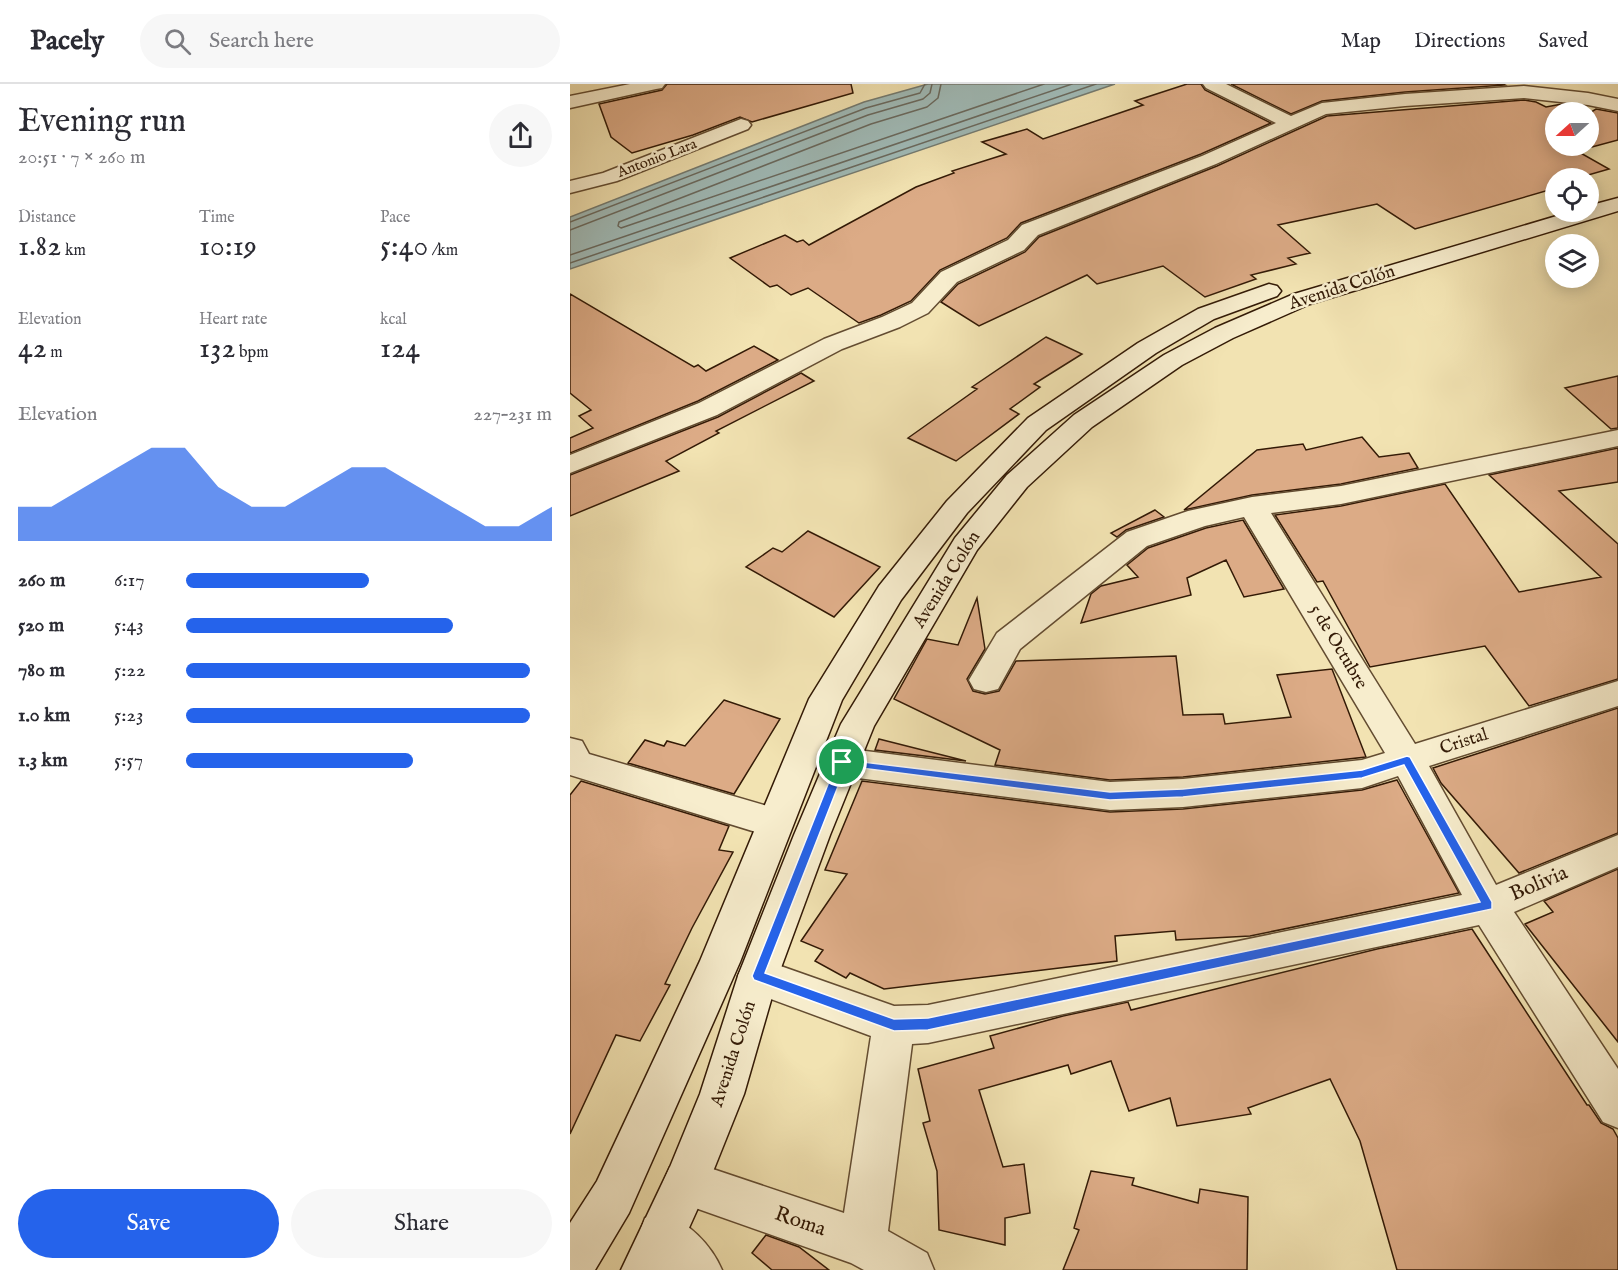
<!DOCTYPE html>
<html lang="en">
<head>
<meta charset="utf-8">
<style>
  :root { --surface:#fff; --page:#f7f7f7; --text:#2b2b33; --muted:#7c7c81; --line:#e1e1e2; --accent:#2563eb }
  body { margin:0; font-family:"IM FELL English",serif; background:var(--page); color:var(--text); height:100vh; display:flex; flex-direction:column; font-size:22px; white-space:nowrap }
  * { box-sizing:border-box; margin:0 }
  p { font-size:20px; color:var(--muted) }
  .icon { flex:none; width:33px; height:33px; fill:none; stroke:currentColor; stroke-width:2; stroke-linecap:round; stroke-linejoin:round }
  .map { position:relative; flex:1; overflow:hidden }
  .side { display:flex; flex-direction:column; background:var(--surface); width:570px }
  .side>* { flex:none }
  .needle { width:39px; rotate:249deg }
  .buttons { position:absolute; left:975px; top:18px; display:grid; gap:12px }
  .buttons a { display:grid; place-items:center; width:54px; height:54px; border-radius:50%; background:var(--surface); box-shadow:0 3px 15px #0003; font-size:30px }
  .pin { position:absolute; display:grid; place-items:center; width:51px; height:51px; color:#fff; margin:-26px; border:3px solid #fff; border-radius:50%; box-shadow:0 2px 6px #0007 }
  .round { display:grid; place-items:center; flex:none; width:63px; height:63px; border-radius:32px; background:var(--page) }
  .headline { display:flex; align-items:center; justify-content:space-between; height:102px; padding:0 18px }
  h1 { font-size:33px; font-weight:600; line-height:45px }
  .figures { display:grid; grid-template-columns:repeat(3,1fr); gap:9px; height:102px; padding:6px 18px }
  .figures div { display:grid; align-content:center }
  .figures b { font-size:30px; font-weight:600 }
  .figures small { font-size:16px; font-weight:400 }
  .figures p { font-size:16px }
  .chart { height:168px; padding:12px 18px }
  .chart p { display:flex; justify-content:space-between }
  .chart svg { width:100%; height:108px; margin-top:6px; fill:var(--accent); opacity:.7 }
  .primary-button { display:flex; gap:12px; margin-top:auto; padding:12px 18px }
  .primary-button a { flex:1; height:69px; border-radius:36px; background:var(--accent); color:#fff; font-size:24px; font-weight:600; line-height:69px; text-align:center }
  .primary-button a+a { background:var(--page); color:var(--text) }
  ul { padding:0 18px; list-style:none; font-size:20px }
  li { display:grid; grid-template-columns:96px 72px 1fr; align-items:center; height:45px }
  li i { height:15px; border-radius:8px; background:var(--accent) }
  header { display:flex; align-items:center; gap:36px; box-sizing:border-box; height:84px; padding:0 30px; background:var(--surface); border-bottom:2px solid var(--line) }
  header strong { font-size:28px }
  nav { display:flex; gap:33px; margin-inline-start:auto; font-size:21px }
  .search { width:420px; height:54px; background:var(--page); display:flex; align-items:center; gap:15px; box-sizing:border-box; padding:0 21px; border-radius:33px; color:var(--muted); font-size:22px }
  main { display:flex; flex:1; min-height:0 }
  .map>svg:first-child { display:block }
</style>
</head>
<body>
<header>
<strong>Pacely</strong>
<div class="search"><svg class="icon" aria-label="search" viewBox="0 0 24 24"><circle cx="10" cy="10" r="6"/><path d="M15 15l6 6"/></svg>Search here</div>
<nav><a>Map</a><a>Directions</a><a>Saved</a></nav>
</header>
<main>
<section class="side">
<div class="headline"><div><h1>Evening run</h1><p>20:51 · 7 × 260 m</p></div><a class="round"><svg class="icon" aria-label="share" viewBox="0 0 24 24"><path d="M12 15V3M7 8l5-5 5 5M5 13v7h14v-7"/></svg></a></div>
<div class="figures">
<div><p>Distance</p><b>1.82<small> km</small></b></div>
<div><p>Time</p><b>10:19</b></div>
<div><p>Pace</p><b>5:40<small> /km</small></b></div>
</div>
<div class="figures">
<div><p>Elevation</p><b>42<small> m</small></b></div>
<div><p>Heart rate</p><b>132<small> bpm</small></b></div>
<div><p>kcal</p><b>124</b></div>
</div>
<div class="chart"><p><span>Elevation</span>227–231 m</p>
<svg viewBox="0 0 160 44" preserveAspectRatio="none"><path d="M0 44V30L10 30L20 22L30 14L40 6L50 6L60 22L70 30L80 30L90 22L100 14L110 14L120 22L130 30L140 38L150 38L160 30V44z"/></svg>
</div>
<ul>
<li><b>260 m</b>6:17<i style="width:50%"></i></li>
<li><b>520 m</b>5:43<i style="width:73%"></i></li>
<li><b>780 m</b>5:22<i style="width:94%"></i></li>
<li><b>1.0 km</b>5:23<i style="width:94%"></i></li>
<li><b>1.3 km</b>5:57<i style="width:62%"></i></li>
</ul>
<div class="primary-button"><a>Save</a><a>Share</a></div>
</section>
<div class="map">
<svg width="1048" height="1186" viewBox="0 0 1048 1186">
  <rect width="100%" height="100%" fill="#f2e3b2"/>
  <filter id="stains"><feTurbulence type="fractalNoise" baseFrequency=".00333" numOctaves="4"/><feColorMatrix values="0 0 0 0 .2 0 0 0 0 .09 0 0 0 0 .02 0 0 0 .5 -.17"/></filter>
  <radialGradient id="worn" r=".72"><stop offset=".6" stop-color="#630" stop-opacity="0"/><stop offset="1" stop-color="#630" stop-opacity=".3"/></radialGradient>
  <!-- water -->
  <path fill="#a0bbb8" stroke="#747b71" stroke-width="1.5" d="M 358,0 L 545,0 L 0,185 L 0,133 L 294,18 Z"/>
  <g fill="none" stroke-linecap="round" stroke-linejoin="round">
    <!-- shore -->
    <path stroke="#6a6a5f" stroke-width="1.5" d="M 371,0 L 368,14 L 357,23 L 301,40 L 49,138 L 48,142 L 51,144 L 474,0
      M 0,138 L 296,24 L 350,9 L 355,0
      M 0,146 L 298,31 L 353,15 L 360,9 L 362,0
      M 0,171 L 502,0
      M 0,179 L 526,0"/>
  </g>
  <!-- building -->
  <path fill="#dcab86" stroke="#331a06" stroke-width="1.5" d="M 97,0 L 281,0 L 283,9 L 182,38 L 170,33 L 123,51 L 62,69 L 41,53 L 29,20 L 92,6 Z
    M 617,0 L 631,0 L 635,6 L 701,39 L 631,70 L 451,139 L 437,154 L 370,186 L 341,217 L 311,231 L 289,239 L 238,204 L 221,211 L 207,201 L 200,203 L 160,174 L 215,151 L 227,158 L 233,156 L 239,161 L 346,103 L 384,89 L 382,87 L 436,70 L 412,58 L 457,45 L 473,55 L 573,21 L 565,17 Z
    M 661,0 L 933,0 L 935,1 L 835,8 L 752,17 L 721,30 Z
    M 954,16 L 966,18 L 976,23 L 992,20 L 1005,22 L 1016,28 L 986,28 L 986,62 L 1018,62 L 1018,30 L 1026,25 L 1048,29 L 1048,56 L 1007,67 L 1039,85 L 1011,93 L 1014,94 L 986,94 L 986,104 L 845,145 L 807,120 L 708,141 L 740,169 L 718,174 L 726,180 L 681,191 L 686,195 L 635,213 L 593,182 L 527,200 L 517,191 L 409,242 L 371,218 L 388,200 L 455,168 L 469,153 L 647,82 L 757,32 Z
    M 0,210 L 124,283 L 128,281 L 136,287 L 184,262 L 208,276 L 128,317 L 0,369 L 0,354 L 23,344 L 9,332 L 21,326 L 0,309 Z
    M 476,253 L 512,270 L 464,300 L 470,303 L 440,325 L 449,330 L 386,377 L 338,354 L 407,305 L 402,303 Z
    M 231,289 L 244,297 L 146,347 L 149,349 L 96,377 L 109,387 L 0,432 L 0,391 L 148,333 Z
    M 1048,292 L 1048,344 L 1041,345 L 995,304 Z
    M 792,353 L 809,373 L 839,369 L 848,384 L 771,400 L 682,411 L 614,426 L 687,366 L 733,360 L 736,366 Z
    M 1048,364 L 1048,398 L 989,407 L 1048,460 L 1048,595 L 959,622 L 915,562 L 800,583 L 753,497 L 747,498 L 705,431 L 771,422 L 875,400 L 949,508 L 1031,493 L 919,391 Z
    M 585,426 L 594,433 L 556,446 L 547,453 L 541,449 Z
    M 673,436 L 714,505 L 674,513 L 656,476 L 617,494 L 621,511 L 511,539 L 521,510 L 531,502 L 568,493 L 557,481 L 578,464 L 636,444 Z
    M 238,447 L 310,483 L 264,533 L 176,483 L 203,464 L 212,468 Z
    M 407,514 L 415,565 L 397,595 L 403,607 L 415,610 L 429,607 L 446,577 L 606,572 L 613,631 L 653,630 L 655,640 L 721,633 L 707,591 L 762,585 L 796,673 L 613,693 L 540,696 L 425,681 L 430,666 L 324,615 L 357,555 L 388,561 Z
    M 154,616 L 210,635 L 164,710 L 58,679 L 75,656 L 94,662 L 97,657 L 115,662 Z
    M 1048,624 L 1048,749 L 949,789 L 871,699 L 863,684 Z
    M 309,655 L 396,677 L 305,666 Z
    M 827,696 L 889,809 L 680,852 L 606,856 L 605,847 L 545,852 L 547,877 L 314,905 L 280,889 L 276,894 L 245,877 L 253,866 L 231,857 L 277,790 L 255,786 L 292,697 L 540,728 L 613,725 L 792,706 Z
    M 11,697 L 159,742 L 149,766 L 163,768 L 122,844 L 95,900 L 100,901 L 70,957 L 46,951 L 0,1050 L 0,711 Z
    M 1048,785 L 1048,958 L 955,840 L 983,828 L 974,817 Z
    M 902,845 L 1017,1021 L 1019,1021 L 1031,1039 L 1043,1045 L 1048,1054 L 1048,1186 L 827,1186 L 790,1057 L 760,995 L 678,1024 L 681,1030 L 607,1042 L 600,1014 L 559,1027 L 541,977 L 501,990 L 498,981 L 409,1006 L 433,1083 L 454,1080 L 460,1129 L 435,1134 L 435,1161 L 369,1146 L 367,1087 L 353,1039 L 360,1037 L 348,985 L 424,964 L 420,952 L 493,932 L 558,918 L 561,926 L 807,865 Z
    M 521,1087 L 564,1094 L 562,1101 L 628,1119 L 630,1105 L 678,1113 L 677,1186 L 493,1186 L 509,1146 L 504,1144 Z
    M 196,1151 L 229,1163 L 259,1186 L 202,1186 L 182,1169 Z"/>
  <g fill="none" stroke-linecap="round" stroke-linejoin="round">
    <defs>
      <path id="street" d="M 60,0 L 95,0 L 92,4 L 86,5 L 0,24 L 0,12 Z
        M 633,0 L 656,0 L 721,32 L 752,19 L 835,10 L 954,2 L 1018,9 L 1048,15 L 1048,27 L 1018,21 L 954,14 L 835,22 L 756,30 L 646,80 L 468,151 L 454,166 L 387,198 L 358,229 L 330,243 L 272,265 L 147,331 L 0,389 L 0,371 L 129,319 L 254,255 L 312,233 L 342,219 L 371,188 L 438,156 L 452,141 L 632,72 L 706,39 L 636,4 Z
        M 171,35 L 178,37 L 181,41 L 178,45 L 47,97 L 0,109 L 0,97 L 33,89 Z
        M 1048,346 L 1048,362 L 771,420 L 701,429 L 845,660 L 1048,597 L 1048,622 L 859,682 L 926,801 L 1048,751 L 1048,783 L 944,828 L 1048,985 L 1048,1044 L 1033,1038 L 909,841 L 358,959 L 342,960 L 318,1147 L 357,1169 L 364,1186 L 294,1186 L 281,1179 L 100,1115 L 93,1099 L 100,1083 L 116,1076 L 274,1129 L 301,952 L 174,905 L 168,892 L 174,879 L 188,874 L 324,922 L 358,921 L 892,811 L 828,692 L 792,704 L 613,723 L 540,726 L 272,692 L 260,688 L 254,678 L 260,668 L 272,664 L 540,698 L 613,695 L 792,676 L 815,669 L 674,433 L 635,442 L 577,462 L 450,565 L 428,605 L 416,608 L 404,605 L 399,596 L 427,549 L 557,448 L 618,427 L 682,413 L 771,402 Z
        M 0,654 L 12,657 L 19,670 L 218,728 L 223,739 L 218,750 L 205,754 L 0,691 Z
        M 92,1128 C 118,1138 141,1160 152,1186 L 94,1186 L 75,1168 L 69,1151 L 75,1134 Z"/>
      <path id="secondary" d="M 1048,114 L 1048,127 L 740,220 L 663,254 L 612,281 L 522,343 L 457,403 L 407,466 L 304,642 L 260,751 L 208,892 L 174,1010 L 132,1115 L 100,1186 L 51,1186 L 100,1083 L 130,1010 L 168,892 L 224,751 L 271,640 L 385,454 L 437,391 L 504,331 L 594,271 L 645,244 L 724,210 L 1000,128 L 1018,128 L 1018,122 Z
        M 699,200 L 707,202 L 711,207 L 707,212 L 644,235 L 586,269 L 476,346 L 397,429 L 331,516 L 272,616 L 170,878 L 59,1129 L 25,1186 L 0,1186 L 0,1139 L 27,1097 L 130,877 L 239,615 L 309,502 L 377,417 L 458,334 L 568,259 L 628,225 Z"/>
    </defs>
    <!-- street casing -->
    <use href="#street" stroke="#634c31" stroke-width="3"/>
    <!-- secondary casing -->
    <use href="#secondary" stroke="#331a06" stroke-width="3"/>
    <!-- street -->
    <use href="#street" fill="#f7edcd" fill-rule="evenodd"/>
    <!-- secondary -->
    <use href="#secondary" fill="#f7edcd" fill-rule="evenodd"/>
  </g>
  <!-- route -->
  <path fill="#2563eb" stroke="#fff" stroke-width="1.5" fill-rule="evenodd" d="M 837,672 L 840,673 L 922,818 L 922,825 L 358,946 L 324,947 L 184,896 L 182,892 L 268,675 L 540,708 L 613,705 L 792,686 ZM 834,681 L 910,818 L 358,934 L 324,935 L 195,889 L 276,682 L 540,716 L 613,713 L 792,694 Z"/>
  <g text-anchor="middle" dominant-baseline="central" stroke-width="5" stroke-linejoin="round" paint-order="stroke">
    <!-- far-street labels -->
    <g font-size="15" fill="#331a06" stroke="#f7edcd">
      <text transform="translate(87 74) rotate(-21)">Antonio Lara</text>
    </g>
    <!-- street labels -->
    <g font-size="18" fill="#331a06" stroke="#f7edcd">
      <text transform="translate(772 204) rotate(-18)">Avenida Colón</text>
      <text transform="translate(377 496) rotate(-58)">Avenida Colón</text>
      <text transform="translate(768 563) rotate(59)">5 de Octubre</text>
      <text transform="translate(894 658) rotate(-18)">Cristal</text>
      <text transform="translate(164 970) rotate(-72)">Avenida Colón</text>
    </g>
    <!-- near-street labels -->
    <g font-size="21" fill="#331a06" stroke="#f7edcd">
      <text transform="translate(969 800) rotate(-23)">Bolivia</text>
      <text transform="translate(230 1138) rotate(19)">Roma</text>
    </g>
  </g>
  <rect width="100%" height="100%" filter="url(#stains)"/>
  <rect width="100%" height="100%" fill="url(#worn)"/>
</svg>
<div class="buttons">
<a><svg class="needle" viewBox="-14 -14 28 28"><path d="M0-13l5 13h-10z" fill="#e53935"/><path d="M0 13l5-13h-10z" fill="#7c7c81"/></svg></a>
<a><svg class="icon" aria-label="locate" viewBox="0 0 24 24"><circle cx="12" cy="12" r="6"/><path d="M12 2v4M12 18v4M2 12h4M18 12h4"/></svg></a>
<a><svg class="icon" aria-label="layers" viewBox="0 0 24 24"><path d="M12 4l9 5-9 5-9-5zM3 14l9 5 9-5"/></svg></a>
</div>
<div class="pin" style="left:272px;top:678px;background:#1e9e55"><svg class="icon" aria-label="arrive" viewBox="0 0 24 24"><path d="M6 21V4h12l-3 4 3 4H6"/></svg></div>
</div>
</main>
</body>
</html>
